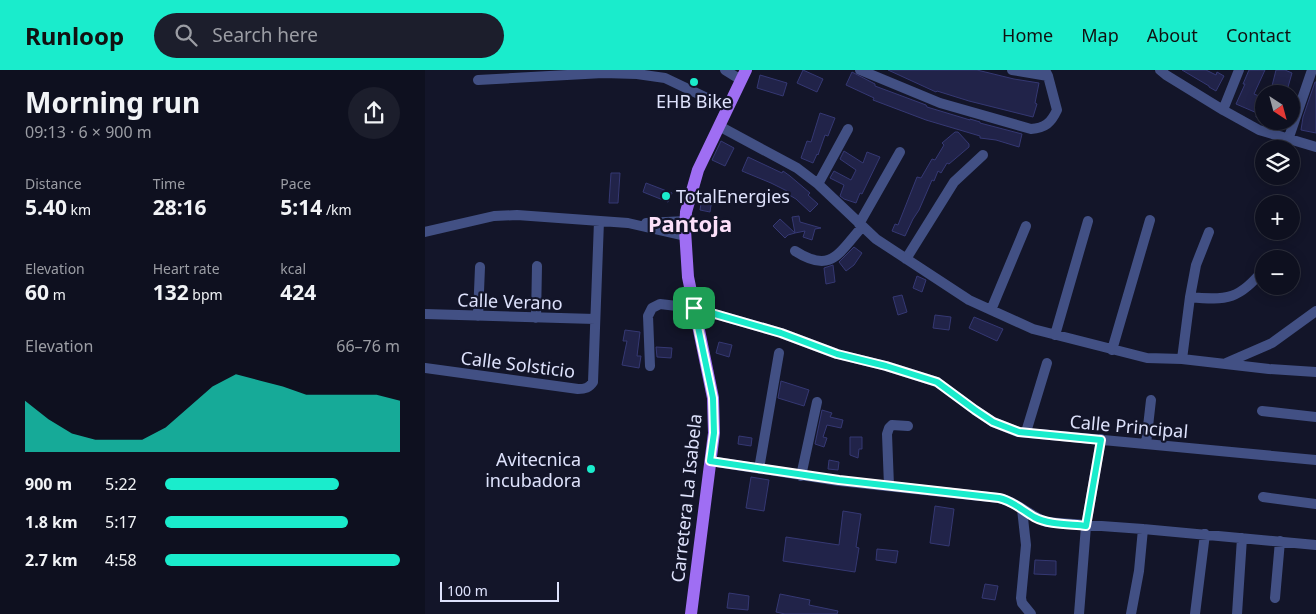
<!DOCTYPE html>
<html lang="en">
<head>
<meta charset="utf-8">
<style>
  :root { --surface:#0e101f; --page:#1c1e2c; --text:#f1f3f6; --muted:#9b9da4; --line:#2e303d; --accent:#1aeccc }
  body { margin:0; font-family:"Noto Sans",sans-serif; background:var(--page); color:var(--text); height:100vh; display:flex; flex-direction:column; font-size:19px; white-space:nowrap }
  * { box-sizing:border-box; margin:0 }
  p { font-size:16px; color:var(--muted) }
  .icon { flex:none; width:28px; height:28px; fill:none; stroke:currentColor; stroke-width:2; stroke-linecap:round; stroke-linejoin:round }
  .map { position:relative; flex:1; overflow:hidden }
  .side { display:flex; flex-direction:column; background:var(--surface); width:425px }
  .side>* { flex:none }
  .needle { width:32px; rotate:144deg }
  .fabs { position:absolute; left:830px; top:15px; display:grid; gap:10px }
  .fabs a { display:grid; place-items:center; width:45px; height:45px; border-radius:50%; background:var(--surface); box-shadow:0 2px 12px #0003,0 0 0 1px var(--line); font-size:25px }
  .scale { position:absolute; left:15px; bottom:12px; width:119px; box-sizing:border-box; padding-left:5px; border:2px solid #dee2fc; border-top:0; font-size:14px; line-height:18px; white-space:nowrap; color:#dee2fc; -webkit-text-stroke:4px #131529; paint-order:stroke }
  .pin { position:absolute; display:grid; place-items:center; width:42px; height:42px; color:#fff; margin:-21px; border-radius:10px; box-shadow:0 2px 8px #0006 }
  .round { display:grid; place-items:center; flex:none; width:52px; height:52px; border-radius:26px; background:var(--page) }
  .headline { display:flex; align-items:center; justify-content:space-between; height:85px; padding:0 25px }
  h1 { font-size:28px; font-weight:700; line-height:38px }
  .figures { display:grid; grid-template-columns:repeat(3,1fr); gap:8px; height:85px; padding:5px 25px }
  .figures div { display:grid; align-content:center }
  .figures b { font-size:21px; font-weight:700 }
  .figures small { font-size:14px; font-weight:400 }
  .figures p { font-size:14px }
  .chart { height:140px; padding:10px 25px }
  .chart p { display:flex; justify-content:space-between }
  .chart svg { width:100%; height:90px; margin-top:5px; fill:var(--accent); opacity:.7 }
  ul { padding:0 25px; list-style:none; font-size:16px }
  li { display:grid; grid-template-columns:80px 60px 1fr; align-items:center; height:38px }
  li i { height:12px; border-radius:6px; background:var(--accent) }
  header { display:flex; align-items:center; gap:30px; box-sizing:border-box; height:70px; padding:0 25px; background:var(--accent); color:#111 }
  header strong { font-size:24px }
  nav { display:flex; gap:28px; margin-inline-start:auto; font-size:18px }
  .search { width:350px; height:45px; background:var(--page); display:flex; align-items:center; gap:12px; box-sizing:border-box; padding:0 18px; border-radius:28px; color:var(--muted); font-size:19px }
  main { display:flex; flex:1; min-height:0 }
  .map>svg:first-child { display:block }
</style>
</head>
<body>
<header>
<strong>Runloop</strong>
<div class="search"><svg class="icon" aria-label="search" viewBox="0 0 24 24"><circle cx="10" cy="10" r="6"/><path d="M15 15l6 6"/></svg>Search here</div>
<nav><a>Home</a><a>Map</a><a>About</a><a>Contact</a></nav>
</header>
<main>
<section class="side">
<div class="headline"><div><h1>Morning run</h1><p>09:13 · 6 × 900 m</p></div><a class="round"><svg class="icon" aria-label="share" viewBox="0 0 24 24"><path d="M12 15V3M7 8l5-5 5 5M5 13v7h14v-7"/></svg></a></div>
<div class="figures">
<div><p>Distance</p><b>5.40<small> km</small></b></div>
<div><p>Time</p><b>28:16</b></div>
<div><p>Pace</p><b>5:14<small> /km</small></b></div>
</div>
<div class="figures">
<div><p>Elevation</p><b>60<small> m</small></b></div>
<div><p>Heart rate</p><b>132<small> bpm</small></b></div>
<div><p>kcal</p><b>424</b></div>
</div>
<div class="chart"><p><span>Elevation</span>66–76 m</p>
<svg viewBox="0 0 160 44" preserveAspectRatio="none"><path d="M0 44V19L10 28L20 35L30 38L40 38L50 38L60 32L70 22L80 12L90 6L100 9L110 12L120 16L130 16L140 16L150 16L160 19V44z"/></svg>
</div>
<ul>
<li><b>900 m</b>5:22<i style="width:74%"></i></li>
<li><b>1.8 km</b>5:17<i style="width:78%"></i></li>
<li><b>2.7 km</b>4:58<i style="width:100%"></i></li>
</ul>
</section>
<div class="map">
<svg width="891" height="544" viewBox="0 0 891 544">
  <rect width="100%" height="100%" fill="#131529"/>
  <!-- building -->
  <path fill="#212349" stroke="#353873" d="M 378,0 L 398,9 L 392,22 L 372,13 Z
    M 463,0 L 552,0 L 589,9 L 614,13 L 610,33 L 612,34 L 608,47 L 544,31 L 512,21 L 511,22 Z
    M 757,0 L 781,0 L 791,5 L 792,2 L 799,6 L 791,21 L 784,17 L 784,16 Z
    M 824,0 L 840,0 L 829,24 L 839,28 L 839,50 L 831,47 L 832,43 L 811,34 L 820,14 L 818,14 Z
    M 851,0 L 860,0 L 867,3 L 861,24 L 845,24 Z
    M 427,2 L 450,14 L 450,16 L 501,35 L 502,37 L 545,50 L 545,49 L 555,52 L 555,53 L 597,64 L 594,77 L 571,70 L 555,68 L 555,66 L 501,50 L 448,30 L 449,28 L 421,15 Z
    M 335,5 L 362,13 L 358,26 L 332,18 Z
    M 890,12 L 891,12 L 891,63 L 876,60 L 878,47 Z
    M 395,43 L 410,48 L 403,66 L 400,65 L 393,85 L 392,84 L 388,93 L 376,88 L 382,71 L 386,72 Z
    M 530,62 L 533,62 L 544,74 L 544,77 L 524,94 L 522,93 L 516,103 L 513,101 L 509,111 L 507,110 L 494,140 L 488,149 L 480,166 L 467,161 L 470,154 L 473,155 L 492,107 L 496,108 L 507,89 L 510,90 L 519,75 L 517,73 Z
    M 296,71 L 309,78 L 300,96 L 287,90 Z
    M 419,81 L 438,93 L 442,82 L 455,87 L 437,124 L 435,123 L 431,133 L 419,129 L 415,126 L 419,115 L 405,108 L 409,101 L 426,110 L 431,100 L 415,89 Z
    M 323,87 L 357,103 L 358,101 L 365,106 L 385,123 L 383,125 L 393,134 L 385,142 L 371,129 L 361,123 L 362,121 L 346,113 L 317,101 Z
    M 186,103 L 195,103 L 193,133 L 184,133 Z
    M 221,113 L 247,123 L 243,132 L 218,122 Z
    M 277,127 L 287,129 L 285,142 L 275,140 Z
    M 374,146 L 375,152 L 396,158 L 390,159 L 387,170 L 378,167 L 380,161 L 370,163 L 367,147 Z
    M 355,149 L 370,163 L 363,165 L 360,168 L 348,156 Z
    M 429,177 L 437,183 L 429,195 L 421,201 L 414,192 Z
    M 408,195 L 410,212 L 401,214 L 399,198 Z
    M 492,206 L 501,210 L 497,222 L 488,218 Z
    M 477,225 L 482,242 L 473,245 L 468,227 Z
    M 510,245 L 526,247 L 524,260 L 508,258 Z
    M 549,247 L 578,259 L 572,271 L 544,258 Z
    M 200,260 L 215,262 L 212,286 L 216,286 L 214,298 L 197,295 L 202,271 L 198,271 Z
    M 294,272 L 307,275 L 304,287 L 291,283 Z
    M 231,277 L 247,278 L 246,288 L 232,287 Z
    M 356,311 L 384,320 L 379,336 L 353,328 Z
    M 397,340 L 407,343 L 405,347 L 418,350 L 416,358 L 402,355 L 398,367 L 402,368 L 399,377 L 390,374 Z
    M 314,366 L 327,368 L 326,376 L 313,374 Z
    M 425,367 L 437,367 L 437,379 L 434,379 L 433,388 L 425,385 Z
    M 404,390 L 414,392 L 413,400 L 403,399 Z
    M 326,407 L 344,410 L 339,441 L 321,438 Z
    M 510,436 L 529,439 L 524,476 L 505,473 Z
    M 418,441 L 436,444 L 431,477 L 434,478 L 430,502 L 358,491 L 361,467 L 414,475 Z
    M 452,479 L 473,481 L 471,493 L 451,490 Z
    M 610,490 L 631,491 L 631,505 L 609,504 Z
    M 560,514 L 573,516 L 570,530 L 557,528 Z
    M 304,523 L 324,526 L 323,540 L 302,538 Z
    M 355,524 L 385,530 L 384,535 L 413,541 L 412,544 L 360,544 L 351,542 Z"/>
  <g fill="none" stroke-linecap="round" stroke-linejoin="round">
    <!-- minor -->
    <path stroke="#425084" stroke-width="10" d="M 300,0 L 316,10
      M 435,0 L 515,33 L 606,59 C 620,58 626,53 632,40 L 623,6 L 620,0
      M 587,0 L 623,6
      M 735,0 L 741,5 L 798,40 L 834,60 L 891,77
      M 53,10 L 178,3 L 212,4 L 240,8 L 303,38
      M 798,40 L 814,0
      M 294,56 L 372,98 L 393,114 L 451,169 L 544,230 L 608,259 L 722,288 L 757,289 L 844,299 L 891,302
      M 863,70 L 887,0
      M 393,114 L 423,59
      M 221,153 L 261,151
      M 434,154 L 475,82
      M 0,162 L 69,146 L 92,145 L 203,153 L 260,166
      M 370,181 C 406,204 413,184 437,157
      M 481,189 L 529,112 L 558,85
      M 846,189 L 849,185
      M 765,227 C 802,231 815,229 839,199
      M 566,240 L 601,156
      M 0,244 L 170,249
      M 53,246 L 55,197
      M 111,248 L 112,196
      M 630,265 L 663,151
      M 687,280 L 725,150
      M 757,289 L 765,227 L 771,195 L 784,162
      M 801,293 L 847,273 L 891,241
      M 225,296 L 223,246 L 227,238 L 235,234 L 269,238 L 356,263 L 412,284 L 461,296 L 512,312 L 550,340 L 568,352 L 593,362 L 891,390
      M 0,298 L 153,319 C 160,319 164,318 168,312 L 174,151
      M 837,341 L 891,347
      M 601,362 L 622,293
      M 721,374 L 726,330
      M 285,391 L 414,411 L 574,428 C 592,432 604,445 621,452 L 718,459 L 891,475
      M 334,399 L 354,283
      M 376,406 L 392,332
      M 464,416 L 462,364 L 464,358 L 467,355 L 483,356
      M 838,427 L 891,434
      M 597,439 L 601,475 L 596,528 L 597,533 L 606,544
      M 850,528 L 855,471
      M 654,544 L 661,456 L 676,369
      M 706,544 L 714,501 L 718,459
      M 770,544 L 780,464
      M 812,544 L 817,468"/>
    <!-- major -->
    <path stroke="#9f6ef3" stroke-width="12" d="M 266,544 L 289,363 L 288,328 L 263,207 L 260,160 L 261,142 L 273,100 L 321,0"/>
  </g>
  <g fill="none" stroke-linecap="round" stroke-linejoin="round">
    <defs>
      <path id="route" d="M 269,238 L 356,263 L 412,284 L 461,296 L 512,312 L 550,340 L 568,352 L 594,362 L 676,370 L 661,456 C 645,454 624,455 609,447 C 597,440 588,431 574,428 L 414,410 L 285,391 L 289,363 L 288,328 Z"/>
    </defs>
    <!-- route casing -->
    <use href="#route" stroke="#fff" stroke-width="10"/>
    <!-- route -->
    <use href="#route" stroke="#1aeccc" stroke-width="6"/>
  </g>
  <!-- markers -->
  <g fill="#1aeccc" stroke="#131529" stroke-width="2">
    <circle cx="269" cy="12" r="5"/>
    <circle cx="241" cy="126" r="5"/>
    <circle cx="166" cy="399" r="5"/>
  </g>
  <g text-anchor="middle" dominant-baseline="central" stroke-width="4.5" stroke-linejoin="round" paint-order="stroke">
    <!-- poi labels -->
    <g font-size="18" fill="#dee2fc" stroke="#131529">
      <text x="269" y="31">EHB Bike</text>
      <text x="251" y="126" text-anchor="start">TotalEnergies</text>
      <text x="156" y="389" text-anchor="end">Avitecnica<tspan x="156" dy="21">incubadora</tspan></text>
    </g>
    <!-- street labels -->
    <g font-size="18" fill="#dee2fc" stroke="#131529">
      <text transform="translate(85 231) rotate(2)">Calle Verano</text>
      <text transform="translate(93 294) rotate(7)">Calle Solsticio</text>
      <text transform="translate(704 356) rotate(5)">Calle Principal</text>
      <text transform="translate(261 428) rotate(-84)">Carretera La Isabela</text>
    </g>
    <!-- district labels -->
    <g font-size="22" font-weight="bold" fill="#fce0f9" stroke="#131529">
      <text x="265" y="153">Pantoja</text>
    </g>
  </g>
</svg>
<div class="fabs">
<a><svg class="needle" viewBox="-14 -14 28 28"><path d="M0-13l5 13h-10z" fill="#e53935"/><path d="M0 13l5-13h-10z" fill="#9b9da4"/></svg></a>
<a><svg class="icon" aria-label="layers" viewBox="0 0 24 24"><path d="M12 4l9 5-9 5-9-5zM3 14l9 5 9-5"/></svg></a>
<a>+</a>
<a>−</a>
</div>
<div class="scale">100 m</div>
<div class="pin" style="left:269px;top:238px;background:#1e9e55"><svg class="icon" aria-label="arrive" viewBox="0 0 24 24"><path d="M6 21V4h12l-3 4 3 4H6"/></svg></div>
</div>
</main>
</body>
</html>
